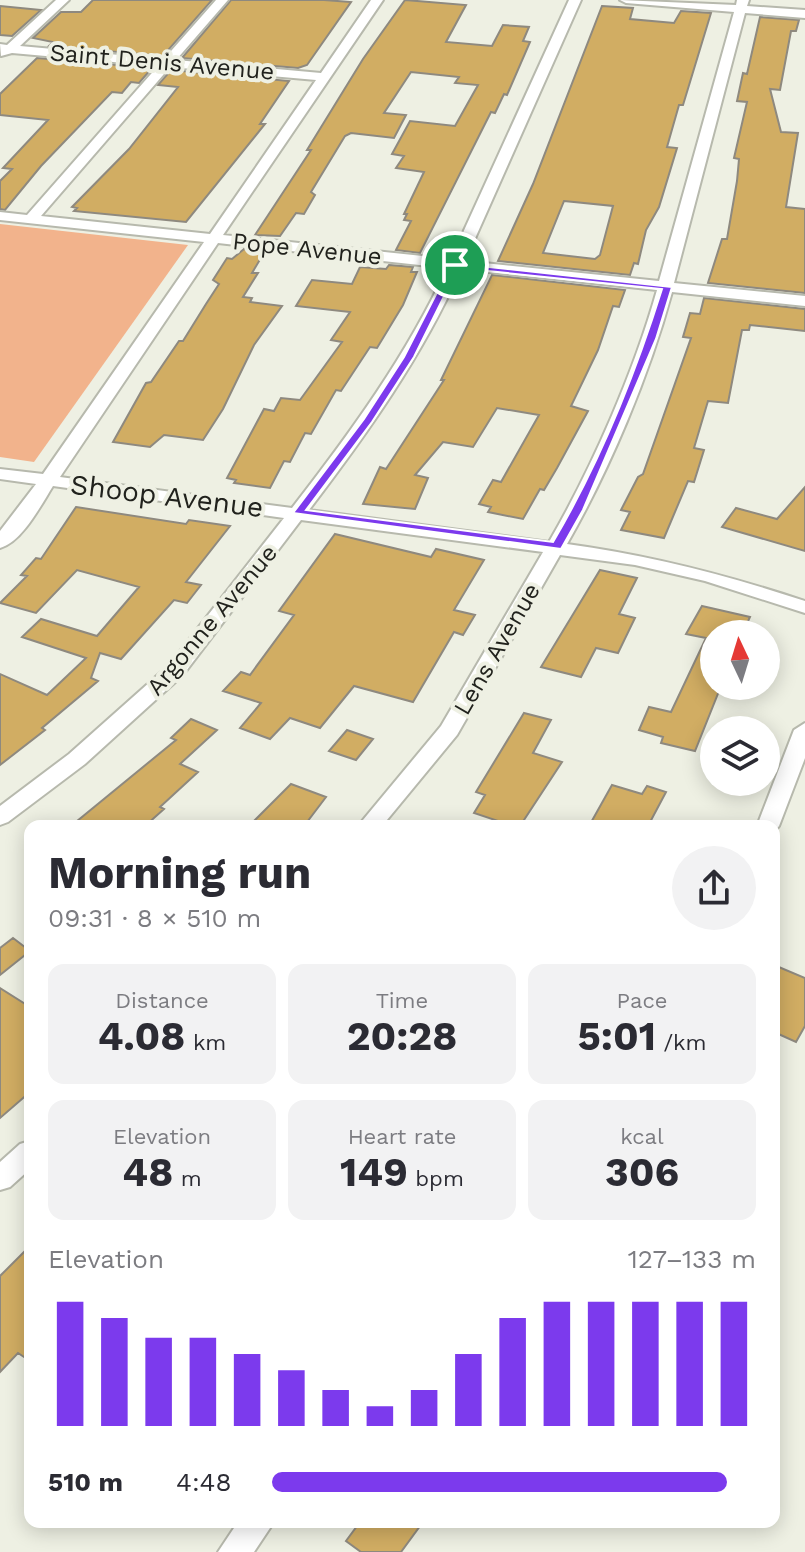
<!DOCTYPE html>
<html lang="en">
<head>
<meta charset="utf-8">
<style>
  :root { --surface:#fff; --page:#f2f2f3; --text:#2b2b33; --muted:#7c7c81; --accent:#7c3aed }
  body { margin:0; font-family:"Work Sans",sans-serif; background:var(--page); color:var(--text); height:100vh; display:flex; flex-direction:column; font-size:30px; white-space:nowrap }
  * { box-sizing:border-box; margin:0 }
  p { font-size:26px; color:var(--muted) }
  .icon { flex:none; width:44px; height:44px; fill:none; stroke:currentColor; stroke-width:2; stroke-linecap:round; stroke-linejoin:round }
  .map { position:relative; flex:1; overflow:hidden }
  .side { position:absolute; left:24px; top:820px; width:756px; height:708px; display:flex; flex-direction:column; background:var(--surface); border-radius:16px; box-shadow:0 4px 20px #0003 }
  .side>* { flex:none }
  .needle { width:52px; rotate:356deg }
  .tools { position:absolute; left:700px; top:620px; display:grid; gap:16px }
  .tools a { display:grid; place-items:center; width:80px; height:80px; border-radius:50%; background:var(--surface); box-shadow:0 4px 20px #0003; font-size:40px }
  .pin { position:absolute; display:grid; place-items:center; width:68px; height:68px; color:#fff; margin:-34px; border:4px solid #fff; border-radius:50%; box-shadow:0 2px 8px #0007 }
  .round { display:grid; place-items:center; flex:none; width:84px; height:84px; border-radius:42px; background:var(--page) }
  .summary { display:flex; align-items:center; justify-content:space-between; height:136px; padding:0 24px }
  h1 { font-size:44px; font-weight:700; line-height:60px }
  .figures { display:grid; grid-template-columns:repeat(3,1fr); gap:12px; height:136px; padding:8px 24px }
  .figures div { display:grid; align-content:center; border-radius:16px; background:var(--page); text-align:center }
  .figures b { font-size:40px; font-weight:700 }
  .figures small { font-size:22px; font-weight:400 }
  .figures p { font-size:22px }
  .chart { height:224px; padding:16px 24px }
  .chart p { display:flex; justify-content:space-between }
  .chart svg { width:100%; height:144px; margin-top:8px; stroke:var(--accent); stroke-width:6 }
  ul { padding:0 24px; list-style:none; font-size:26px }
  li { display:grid; grid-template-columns:128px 96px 1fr; align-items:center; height:60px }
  li i { height:20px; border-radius:10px; background:var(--accent) }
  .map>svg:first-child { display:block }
</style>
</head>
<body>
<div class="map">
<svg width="805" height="1552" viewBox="0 0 805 1552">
  <rect width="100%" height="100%" fill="#eef0e3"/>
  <!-- green -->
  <path fill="#f2b38c" d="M 0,224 L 188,245 L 34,462 L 0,457 Z"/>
  <!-- building -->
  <path fill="#d1ad63" stroke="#8e897f" stroke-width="2" fill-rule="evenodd" d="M 93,0 L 212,0 L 163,56 L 49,46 L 53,42 L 33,38 L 61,12 L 81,12 Z
    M 231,0 L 324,0 L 351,2 L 307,65 L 298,68 L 182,58 Z
    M 405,0 L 466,5 L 446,42 L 492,46 L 503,25 L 529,27 L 523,41 L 530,42 L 507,95 L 504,94 L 495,113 L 491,112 L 420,253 L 396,250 L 411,221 L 404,220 L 407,214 L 404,214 L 424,172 L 396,168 L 404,156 L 392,154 L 410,121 L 455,126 L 478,85 L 455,83 L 459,77 L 411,72 L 384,113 L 406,115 L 394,138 L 351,133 L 345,136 L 311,192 L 315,195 L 304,214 L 296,213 L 280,236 L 255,235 L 311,150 L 307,150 L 363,59 Z
    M 0,6 L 41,10 L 12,36 L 0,35 Z
    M 602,6 L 633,8 L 630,19 L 674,23 L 681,11 L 711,13 L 683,105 L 679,105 L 667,147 L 677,148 L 659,207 L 646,230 L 638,264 L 634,263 L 630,275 L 498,261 L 533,184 ZM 564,201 L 613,206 L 600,255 L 595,259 L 543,253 Z
    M 760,17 L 799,20 L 796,31 L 791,31 L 780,90 L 770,89 L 781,132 L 798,133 L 786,207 L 805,209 L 805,293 L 708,283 L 722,239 L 727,239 L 737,181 L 739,159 L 734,158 L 747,102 L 737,101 L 743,73 L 747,74 Z
    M 37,58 L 152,68 L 139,83 L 131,82 L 122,93 L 112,92 L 41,166 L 5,210 L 0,209 L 0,181 L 12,169 L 3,168 L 48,120 L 0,115 L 0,94 Z
    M 171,70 L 289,81 L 260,124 L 265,124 L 186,222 L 74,211 L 77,208 L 72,207 L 129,149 L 178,87 L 158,85 Z
    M 244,249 L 265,251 L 252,273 L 258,273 L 243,297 L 252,298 L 250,302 L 282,306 L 254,345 L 223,409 L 203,440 L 164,435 L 150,447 L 113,442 L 146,383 L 151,382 L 179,341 L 183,341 L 206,304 L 219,284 L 213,280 L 227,258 L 232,259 Z
    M 389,265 L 413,267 L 411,272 L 417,272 L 403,305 L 377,348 L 370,347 L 341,391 L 336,390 L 311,434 L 305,433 L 290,462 L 284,461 L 270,488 L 234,483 L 236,480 L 227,478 L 264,409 L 274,411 L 281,398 L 300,400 L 342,342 L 331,340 L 350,312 L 296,306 L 312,280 L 352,284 L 360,267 L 386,269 Z
    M 492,275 L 625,290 L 619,307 L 613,306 L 598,350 L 571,406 L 588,411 L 557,468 L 544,490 L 540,489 L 523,519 L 488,512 L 491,507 L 479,504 L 493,480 L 501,482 L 539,415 L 497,408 L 473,447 L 443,442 L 415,475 L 428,478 L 415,509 L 363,504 L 380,467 L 386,469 L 444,380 L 441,380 Z
    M 704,298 L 805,309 L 805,331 L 750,325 L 749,330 L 742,330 L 728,403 L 708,401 L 694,448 L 704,450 L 694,482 L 688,481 L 664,538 L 621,530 L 630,512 L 621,510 L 638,477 L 643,474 L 691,338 L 683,337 L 690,313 L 700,314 Z
    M 805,487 L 805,551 L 722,527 L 736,508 L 777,519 Z
    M 76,507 L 186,524 L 189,520 L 230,526 L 186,582 L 201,585 L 187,603 L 174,600 L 121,659 L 100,653 L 91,678 L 98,681 L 42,728 L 45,730 L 0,765 L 0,674 L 47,695 L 86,658 L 22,637 L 41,619 L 97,636 L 139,587 L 77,570 L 36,613 L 0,603 L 27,576 L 21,575 L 36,558 L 41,559 Z
    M 335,534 L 431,557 L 436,549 L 484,560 L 454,610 L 475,615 L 463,635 L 454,632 L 413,702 L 354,686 L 320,728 L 290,718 L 270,739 L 240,728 L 261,703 L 223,691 L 241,672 L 250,675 L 294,615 L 279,611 Z
    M 600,570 L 637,578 L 619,614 L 635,618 L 618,653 L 596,648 L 581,677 L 541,667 Z
    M 702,606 L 750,617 L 742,634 L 714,634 L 714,686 L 721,686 L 695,751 L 661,743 L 663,737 L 639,730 L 649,707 L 671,712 L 706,638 L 686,634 Z
    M 524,713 L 551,720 L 533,753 L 562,762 L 520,826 L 513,826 L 474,813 L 485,795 L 476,792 Z
    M 191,719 L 217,730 L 180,764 L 198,772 L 160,807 L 164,809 L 145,826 L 71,826 L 176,740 L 171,738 Z
    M 347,730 L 373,739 L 356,760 L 329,751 Z
    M 291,784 L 326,797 L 304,826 L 249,826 Z
    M 612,785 L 642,794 L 647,786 L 666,792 L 648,826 L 589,826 Z
    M 13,938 L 30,951 L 0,975 L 0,948 Z
    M 774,965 L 805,978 L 805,1026 L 796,1042 L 774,1032 Z
    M 0,988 L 30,1007 L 30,1092 L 0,1118 Z
    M 30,1246 L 30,1361 L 18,1353 L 0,1372 L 0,1276 Z
    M 360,1522 L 423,1522 L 401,1552 L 361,1552 L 346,1541 Z"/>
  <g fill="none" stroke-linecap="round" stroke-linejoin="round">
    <defs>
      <path id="street" d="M 56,0 L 69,0 L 20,46 L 164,59 L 216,0 L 228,0 L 176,60 L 321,73 L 371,0 L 383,0 L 223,235 L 451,259 L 569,0 L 581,0 L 465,261 L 659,281 L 734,12 L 626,3 L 620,0 L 736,5 L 737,0 L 749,0 L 747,6 L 805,10 L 805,18 L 745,13 L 674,283 L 805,296 L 805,306 L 672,292 C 649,376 610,469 567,544 C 649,555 726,575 805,601 L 805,613 L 705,581 L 635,565 L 560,555 L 457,735 L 382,826 L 358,826 L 441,726 L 543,552 L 301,520 L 183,675 L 85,764 L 8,822 L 0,825 L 0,806 L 69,754 L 169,665 L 284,518 L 53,486 C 41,505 22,542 0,548 L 0,531 L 36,484 L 0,479 L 0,469 L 43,474 L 204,242 L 0,220 L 0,212 L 27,215 L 158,66 L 12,53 L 1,56 L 0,44 L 7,45 ZM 170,67 L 316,80 L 210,234 L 41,216 ZM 218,243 L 447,268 C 407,355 351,432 292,508 L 60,477 ZM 461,269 L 657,290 C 634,372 592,468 549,542 L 309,510 C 367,434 422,357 461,269 Z
        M 805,723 L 805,758 L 779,826 L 774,832 L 774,826 L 757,826 L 794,730 Z
        M 30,1141 L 30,1169 L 10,1187 L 0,1190 L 0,1162 L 20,1144 Z
        M 238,1522 L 274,1522 L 254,1552 L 218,1552 Z"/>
    </defs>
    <!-- street casing -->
    <use href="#street" stroke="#b7b9ad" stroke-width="4"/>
    <!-- street -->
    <use href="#street" fill="#fff" fill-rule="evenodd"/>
  </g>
  <!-- route -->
  <path fill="#7c3aed" stroke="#fff" stroke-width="2" fill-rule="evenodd" d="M 452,263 L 672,287 L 656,339 L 583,510 L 561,549 L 293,513 L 364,419 L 404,357 ZM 458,268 L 662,289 C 635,375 599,464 553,542 L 306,510 L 372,422 L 414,357 Z"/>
  <g text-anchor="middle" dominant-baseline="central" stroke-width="8" stroke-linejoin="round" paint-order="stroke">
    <!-- far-street labels -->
    <g font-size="24" fill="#21221d" stroke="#eef0e3">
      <text transform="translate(162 62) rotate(5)">Saint Denis Avenue</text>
      <text transform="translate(307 249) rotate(6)">Pope Avenue</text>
      <text transform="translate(212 620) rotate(-50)">Argonne Avenue</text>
      <text transform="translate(497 649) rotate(-60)">Lens Avenue</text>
    </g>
    <!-- street labels -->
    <g font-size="28" fill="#21221d" stroke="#eef0e3">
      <text transform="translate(167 496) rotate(7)">Shoop Avenue</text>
    </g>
  </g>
</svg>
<div class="tools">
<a><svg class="needle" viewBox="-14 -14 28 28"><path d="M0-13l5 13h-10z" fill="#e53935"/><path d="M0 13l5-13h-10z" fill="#7c7c81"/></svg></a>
<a><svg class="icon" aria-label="layers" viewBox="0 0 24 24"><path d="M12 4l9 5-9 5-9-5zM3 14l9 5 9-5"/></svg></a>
</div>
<div class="pin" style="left:455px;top:265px;background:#1e9e55"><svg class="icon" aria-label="arrive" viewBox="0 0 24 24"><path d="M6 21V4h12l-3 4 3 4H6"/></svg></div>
<section class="side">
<div class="summary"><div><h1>Morning run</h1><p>09:31 · 8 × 510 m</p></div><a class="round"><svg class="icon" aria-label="share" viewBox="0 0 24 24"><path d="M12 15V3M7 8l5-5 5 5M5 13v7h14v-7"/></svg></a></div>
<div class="figures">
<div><p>Distance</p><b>4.08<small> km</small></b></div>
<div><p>Time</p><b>20:28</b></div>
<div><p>Pace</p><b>5:01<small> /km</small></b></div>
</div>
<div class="figures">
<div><p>Elevation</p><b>48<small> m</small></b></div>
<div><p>Heart rate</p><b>149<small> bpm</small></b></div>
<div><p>kcal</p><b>306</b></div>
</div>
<div class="chart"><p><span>Elevation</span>127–133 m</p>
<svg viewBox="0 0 160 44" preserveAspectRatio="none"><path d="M5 44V6M15 44V11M25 44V17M35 44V17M45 44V22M55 44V27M65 44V33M75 44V38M85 44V33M95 44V22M105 44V11M115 44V6M125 44V6M135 44V6M145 44V6M155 44V6"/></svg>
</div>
<ul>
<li><b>510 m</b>4:48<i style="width:94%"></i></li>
</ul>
</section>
</div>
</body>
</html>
